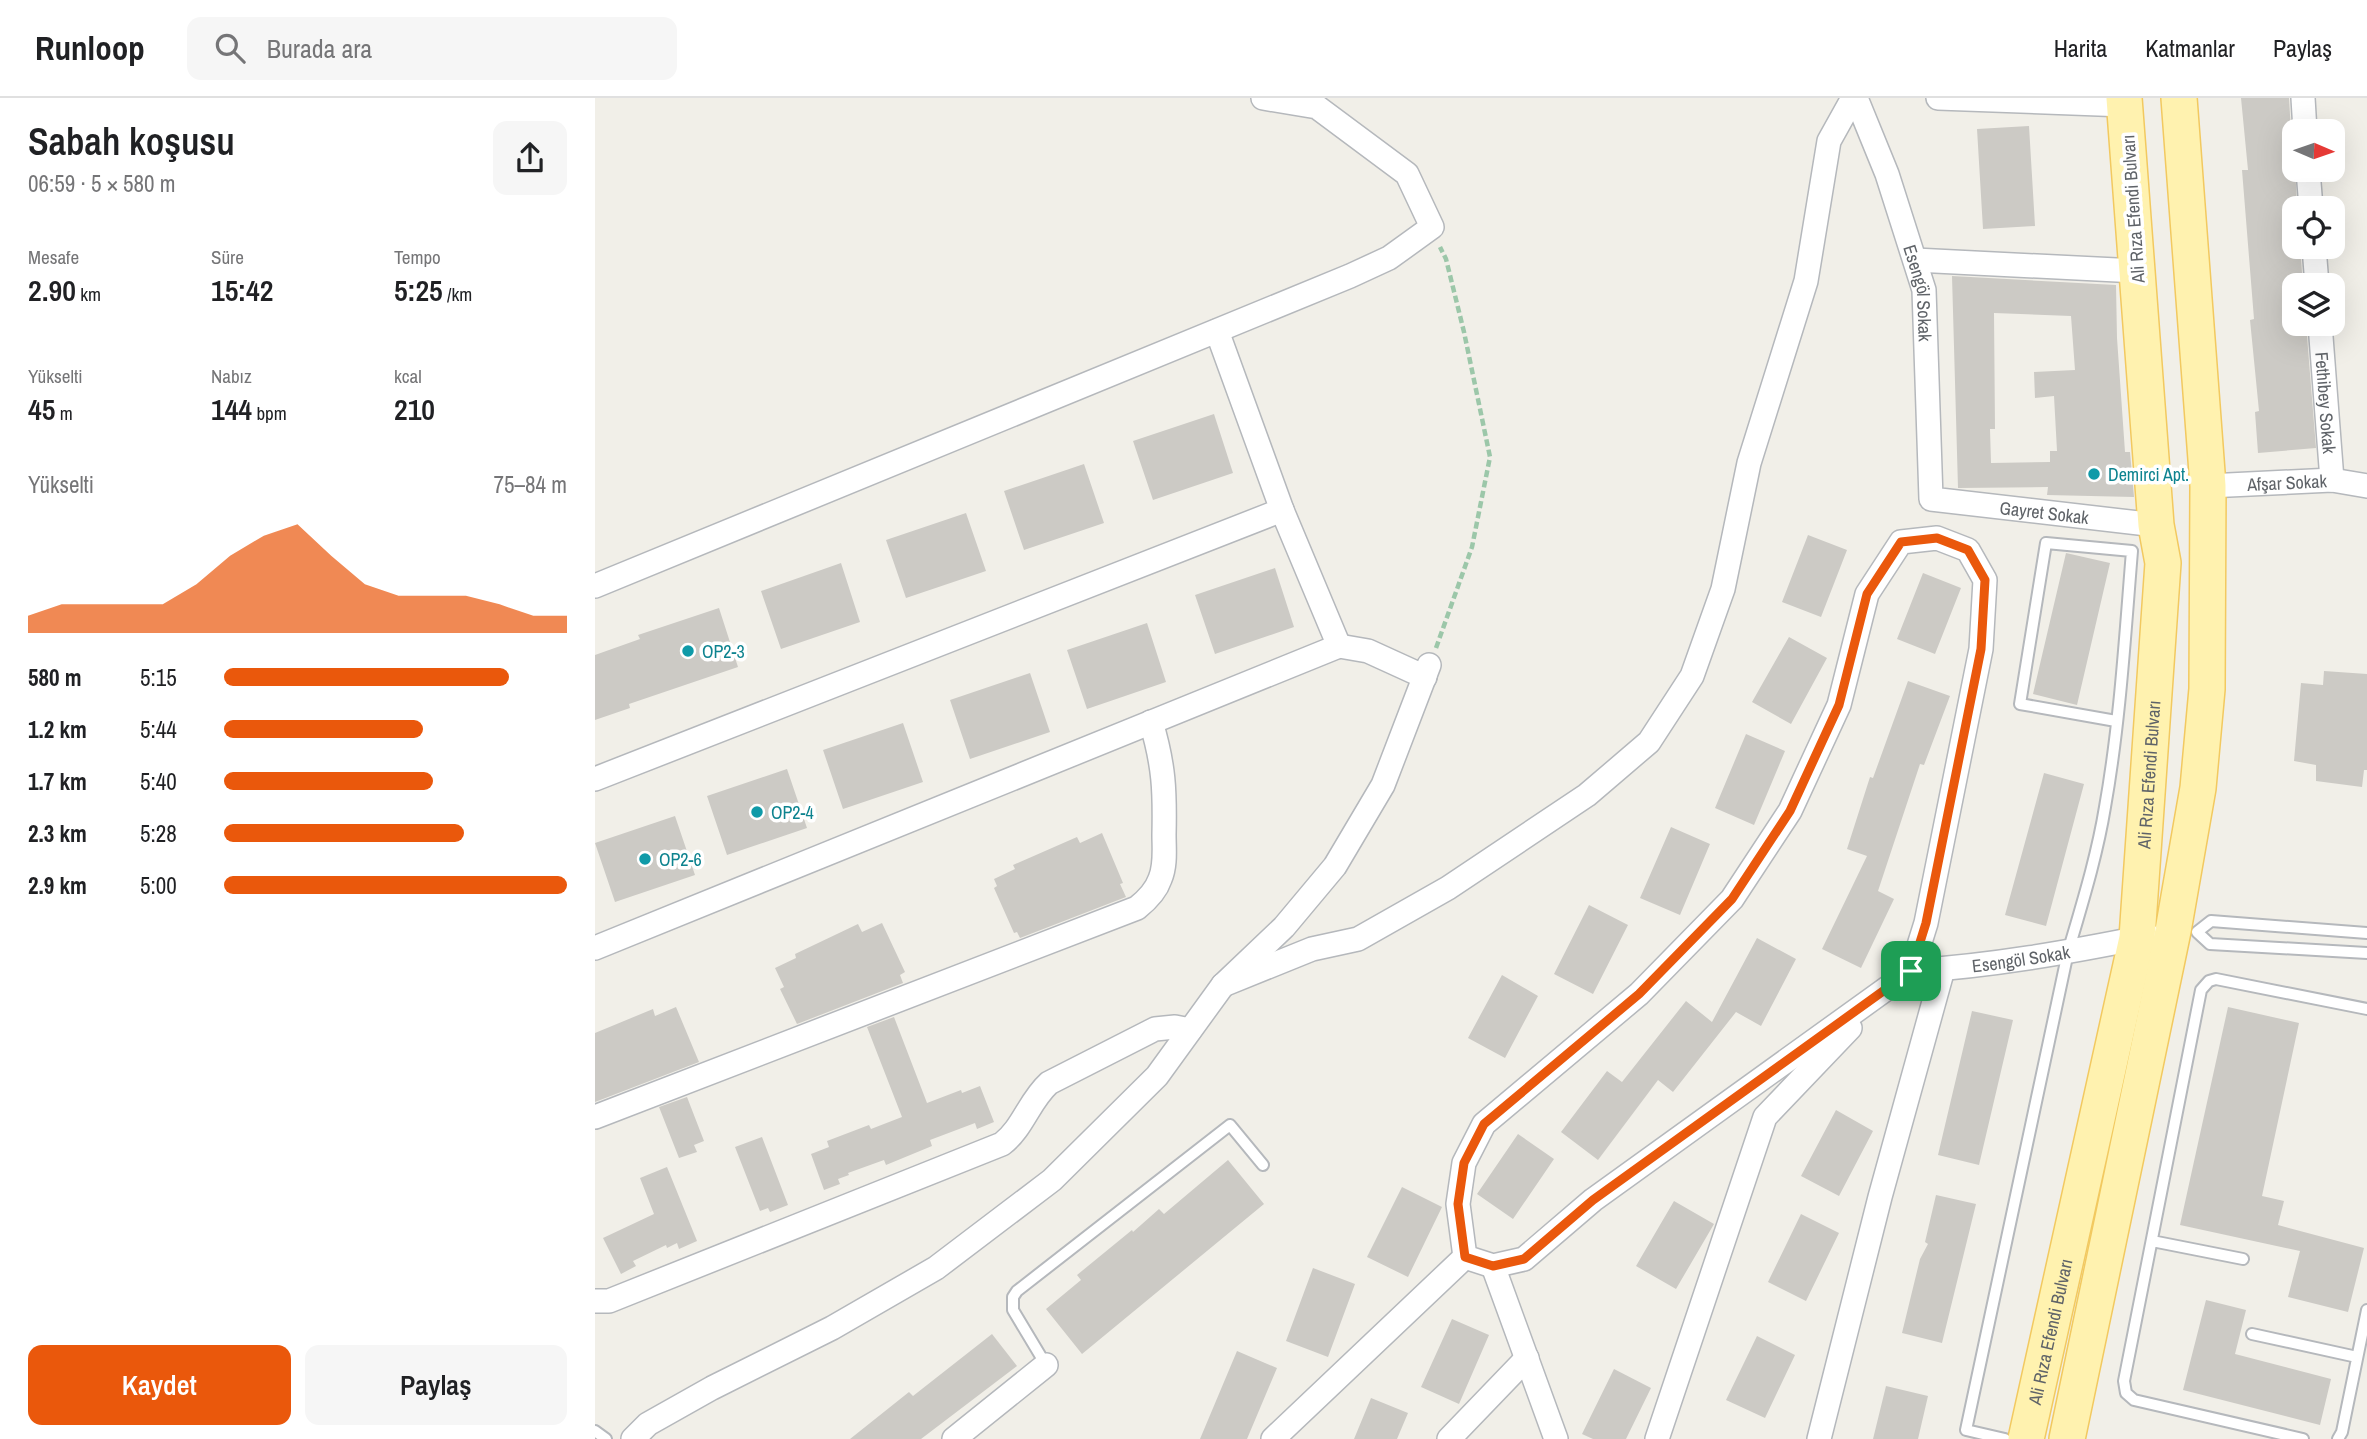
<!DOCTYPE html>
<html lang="tr">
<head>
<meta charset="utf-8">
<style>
  :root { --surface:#fff; --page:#f6f6f6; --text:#202124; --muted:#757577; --line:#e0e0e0; --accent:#ea580c }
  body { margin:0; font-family:"Archivo Narrow",sans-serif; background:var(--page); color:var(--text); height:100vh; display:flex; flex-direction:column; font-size:26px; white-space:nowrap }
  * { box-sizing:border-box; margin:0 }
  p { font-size:23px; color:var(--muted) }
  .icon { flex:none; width:38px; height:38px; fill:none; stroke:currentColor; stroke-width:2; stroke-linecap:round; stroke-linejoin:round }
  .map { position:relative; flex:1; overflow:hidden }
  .panel { display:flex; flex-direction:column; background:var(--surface); width:595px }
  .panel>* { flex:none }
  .needle { width:46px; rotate:92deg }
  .fabs { position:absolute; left:1687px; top:21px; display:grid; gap:14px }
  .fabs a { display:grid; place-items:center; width:63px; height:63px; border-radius:14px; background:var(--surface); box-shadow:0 7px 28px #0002; font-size:35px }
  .pin { position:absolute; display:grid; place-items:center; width:60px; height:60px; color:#fff; margin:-30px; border-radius:14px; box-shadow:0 4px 10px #0006 }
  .round { display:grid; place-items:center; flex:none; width:74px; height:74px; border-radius:14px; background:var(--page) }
  .headline { display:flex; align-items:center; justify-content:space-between; height:119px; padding:0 28px }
  h1 { font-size:38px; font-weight:600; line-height:52px }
  .figures { display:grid; grid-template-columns:repeat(3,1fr); gap:10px; height:119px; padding:7px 28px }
  .figures div { display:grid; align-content:center }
  .figures b { font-size:30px; font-weight:600 }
  .figures small { font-size:19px; font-weight:400 }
  .figures p { font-size:19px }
  .chart { height:196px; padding:14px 28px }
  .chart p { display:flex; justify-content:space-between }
  .chart svg { width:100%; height:126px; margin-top:7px; fill:var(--accent); opacity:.7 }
  .primary-button { display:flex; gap:14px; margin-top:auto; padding:14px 28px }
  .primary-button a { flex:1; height:80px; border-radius:14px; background:var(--accent); color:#fff; font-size:28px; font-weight:600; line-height:80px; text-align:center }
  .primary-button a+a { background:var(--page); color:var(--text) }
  ul { padding:0 28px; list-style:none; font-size:23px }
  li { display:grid; grid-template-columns:112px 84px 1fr; align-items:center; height:52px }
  li i { height:18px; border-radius:9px; background:var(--accent) }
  header { display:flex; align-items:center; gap:42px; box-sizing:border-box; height:98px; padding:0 35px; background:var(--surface); border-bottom:2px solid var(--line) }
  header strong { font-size:33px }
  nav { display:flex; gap:38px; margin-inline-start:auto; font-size:24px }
  .search { width:490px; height:63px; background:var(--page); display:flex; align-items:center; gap:18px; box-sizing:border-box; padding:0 24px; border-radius:14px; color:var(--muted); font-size:26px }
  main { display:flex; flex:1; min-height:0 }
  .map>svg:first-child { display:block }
</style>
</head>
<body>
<header>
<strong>Runloop</strong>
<div class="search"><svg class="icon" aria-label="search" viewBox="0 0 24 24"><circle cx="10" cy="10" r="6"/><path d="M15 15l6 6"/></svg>Burada ara</div>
<nav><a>Harita</a><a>Katmanlar</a><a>Paylaş</a></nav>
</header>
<main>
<section class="panel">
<div class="headline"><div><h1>Sabah koşusu</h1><p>06:59 · 5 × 580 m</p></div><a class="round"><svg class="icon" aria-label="share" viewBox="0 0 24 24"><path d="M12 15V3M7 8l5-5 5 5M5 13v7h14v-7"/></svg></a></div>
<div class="figures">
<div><p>Mesafe</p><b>2.90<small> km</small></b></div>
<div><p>Süre</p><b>15:42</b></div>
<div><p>Tempo</p><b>5:25<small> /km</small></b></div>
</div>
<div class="figures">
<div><p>Yükselti</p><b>45<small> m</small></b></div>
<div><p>Nabız</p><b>144<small> bpm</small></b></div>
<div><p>kcal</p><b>210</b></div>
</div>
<div class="chart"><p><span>Yükselti</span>75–84 m</p>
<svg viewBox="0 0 160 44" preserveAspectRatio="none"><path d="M0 44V38L10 34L20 34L30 34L40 34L50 27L60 17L70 10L80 6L90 17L100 27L110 31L120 31L130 31L140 34L150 38L160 38V44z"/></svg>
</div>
<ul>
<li><b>580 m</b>5:15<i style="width:83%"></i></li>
<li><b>1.2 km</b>5:44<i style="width:58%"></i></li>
<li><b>1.7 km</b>5:40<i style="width:61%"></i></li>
<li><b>2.3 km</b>5:28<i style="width:70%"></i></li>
<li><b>2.9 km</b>5:00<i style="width:100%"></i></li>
</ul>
<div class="primary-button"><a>Kaydet</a><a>Paylaş</a></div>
</section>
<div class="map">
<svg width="1772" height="1341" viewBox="0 0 1772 1341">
  <rect width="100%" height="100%" fill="#f1efe8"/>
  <!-- building -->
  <path fill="#cccac5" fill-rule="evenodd" d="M 1646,0 L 1694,0 L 1696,34 L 1699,42 L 1702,110 L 1699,110 L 1699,149 L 1705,149 L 1708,187 L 1699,187 L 1699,226 L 1711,226 L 1721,350 L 1663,355 L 1660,314 L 1664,313 L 1655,222 L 1659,221 L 1647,72 L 1653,72 Z
    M 1434,28 L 1440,128 L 1388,131 L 1382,31 Z
    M 1357,178 L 1521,187 L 1522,240 L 1530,354 L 1535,354 L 1539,399 L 1452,397 L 1453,389 L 1363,390 ZM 1399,215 L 1476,218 L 1480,272 L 1439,274 L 1440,300 L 1459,298 L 1462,353 L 1455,353 L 1455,364 L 1396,365 L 1395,331 L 1400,331 Z
    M 619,316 L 638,375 L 558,402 L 538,343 Z
    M 489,366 L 509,425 L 429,452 L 409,393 Z
    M 371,415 L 391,473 L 311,500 L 291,442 Z
    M 1213,437 L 1252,452 L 1226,519 L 1187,504 Z
    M 1471,455 L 1515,465 L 1482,607 L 1438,596 Z
    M 246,465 L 265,524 L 186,551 L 166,493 Z
    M 680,470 L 699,529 L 620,556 L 600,497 Z
    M 1328,475 L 1366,490 L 1340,556 L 1302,541 Z
    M 124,510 L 143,569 L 34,606 L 35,610 L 0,622 L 0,557 L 45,541 L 43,537 Z
    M 552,525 L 571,584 L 492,611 L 472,552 Z
    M 1194,539 L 1232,560 L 1196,626 L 1157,604 Z
    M 1729,573 L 1772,576 L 1772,672 L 1769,672 L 1767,689 L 1721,683 L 1721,667 L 1699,663 L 1706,585 L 1728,587 Z
    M 435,575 L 455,634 L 375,661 L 355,602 Z
    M 1313,583 L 1355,598 L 1329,667 L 1325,666 L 1283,793 L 1299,801 L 1266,870 L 1227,851 L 1272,758 L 1252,751 L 1275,679 L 1278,680 Z
    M 308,625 L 328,684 L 248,711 L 228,652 Z
    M 1151,636 L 1190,653 L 1159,727 L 1120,710 Z
    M 192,671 L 212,730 L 132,757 L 112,698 Z
    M 1449,675 L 1489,686 L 1451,828 L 1410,817 Z
    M 80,718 L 100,777 L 20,804 L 0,745 Z
    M 1076,729 L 1115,746 L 1085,817 L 1045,800 Z
    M 507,735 L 528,785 L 525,786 L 531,799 L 425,840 L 422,834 L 419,835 L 399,790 L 402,788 L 399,781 L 420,771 L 418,767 L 482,739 L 485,745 Z
    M 994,807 L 1033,827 L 998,896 L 959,876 Z
    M 287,825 L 310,874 L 305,877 L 308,885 L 202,926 L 185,891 L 189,889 L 180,870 L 201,860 L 200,856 L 263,826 L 267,834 Z
    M 1162,840 L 1201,861 L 1166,928 L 1141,914 L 1078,994 L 1063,982 L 1003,1062 L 966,1034 L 1012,973 L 1027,984 L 1091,903 L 1117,924 Z
    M 907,877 L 943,898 L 910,960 L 873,940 Z
    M 81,909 L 104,964 L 0,1004 L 0,935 L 58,911 L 60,918 Z
    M 1633,909 L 1704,925 L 1667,1098 L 1689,1103 L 1683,1127 L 1769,1150 L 1753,1214 L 1693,1199 L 1705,1153 L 1585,1127 Z
    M 1377,913 L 1418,922 L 1384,1067 L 1343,1057 Z
    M 299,919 L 332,1005 L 366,992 L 367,995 L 385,988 L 399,1024 L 382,1031 L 380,1025 L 335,1042 L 337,1048 L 291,1067 L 289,1062 L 253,1075 L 254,1077 L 243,1081 L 245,1086 L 229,1092 L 216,1056 L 234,1049 L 232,1043 L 274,1027 L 276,1031 L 307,1019 L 272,929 Z
    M 92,999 L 109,1043 L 99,1047 L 102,1054 L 84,1060 L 64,1009 Z
    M 1241,1012 L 1278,1033 L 1244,1098 L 1206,1078 Z
    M 923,1036 L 959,1061 L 918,1121 L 882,1096 Z
    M 167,1039 L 193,1107 L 175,1114 L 173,1110 L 165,1113 L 140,1049 Z
    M 633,1062 L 669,1106 L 487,1256 L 451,1211 L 486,1182 L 482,1177 L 537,1132 L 538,1134 L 564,1111 L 569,1116 Z
    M 72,1069 L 102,1143 L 84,1151 L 82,1145 L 72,1150 L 71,1147 L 38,1163 L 41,1168 L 26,1176 L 8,1140 L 59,1116 L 45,1080 Z
    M 807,1089 L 847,1109 L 813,1179 L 772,1159 Z
    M 1341,1097 L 1381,1106 L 1347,1245 L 1307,1235 L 1325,1161 L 1333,1146 L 1330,1144 Z
    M 1079,1103 L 1119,1126 L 1081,1191 L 1041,1168 Z
    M 1206,1116 L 1244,1135 L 1211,1203 L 1173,1184 Z
    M 718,1170 L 760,1186 L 733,1259 L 691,1243 Z
    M 1611,1202 L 1651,1212 L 1640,1256 L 1736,1281 L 1725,1327 L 1588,1292 Z
    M 857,1221 L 894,1237 L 864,1306 L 826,1289 Z
    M 397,1236 L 422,1268 L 326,1341 L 255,1341 L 314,1294 L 318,1298 Z
    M 1162,1238 L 1200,1257 L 1170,1320 L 1131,1302 Z
    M 642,1253 L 682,1270 L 652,1341 L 605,1341 Z
    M 1019,1271 L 1056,1290 L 1031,1341 L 998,1341 L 987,1336 Z
    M 1291,1288 L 1333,1298 L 1323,1341 L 1278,1341 Z
    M 776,1300 L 813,1315 L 802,1341 L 759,1341 Z"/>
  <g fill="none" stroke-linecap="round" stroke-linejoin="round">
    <defs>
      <path id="lane" d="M 1772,835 L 1616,823 L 1602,834 L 1615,846 L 1772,855
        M 1557,1143 L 1648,1161
        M 1657,1236 L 1762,1259
        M 451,1267 L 418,1212 L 418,1199 L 422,1193 L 635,1027 L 668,1067
        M 0,1333 L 11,1341
        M 1410,1341 L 1371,1332 L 1473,854 C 1487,806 1502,758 1510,709 C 1525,625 1530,538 1537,453 L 1451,445 L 1425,606 L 1521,623
        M 1708,1341 L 1539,1302 L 1531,1295 L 1529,1283 L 1606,892 L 1614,883 L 1621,881 L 1772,911
        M 1743,1341 L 1747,1334 L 1772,1212"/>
      <g id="street">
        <path id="s1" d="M 1261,0 L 1292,76 L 1329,192 L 1336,401 L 1561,427"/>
        <path d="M 1343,0 L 1530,7"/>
        <path d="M 1708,0 L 1710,33"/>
        <path d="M 1713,72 L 1716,110"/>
        <path d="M 1719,149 L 1722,187"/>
        <path d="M 1320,162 L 1542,173"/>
        <path id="s2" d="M 1725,226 L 1737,382"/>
        <path id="s3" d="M 1613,388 L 1737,382 L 1772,388"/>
        <path d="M 0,488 L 755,178 L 794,160 L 837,129 L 812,76 L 722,9 L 668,0"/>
        <path d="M 744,548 L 773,553 L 830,579"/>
        <path d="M 0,681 L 687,412 L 622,233"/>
        <path d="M 0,850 L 744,548 L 687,412"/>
        <path id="s4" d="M 1316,873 L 998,1102 L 929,1161 L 898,1168 L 870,1159 L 863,1106 L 869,1065 L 889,1026 L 1044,896 L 1137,801 L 1195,713 L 1244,607 L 1272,496 L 1306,444 L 1342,440 L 1373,452 L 1390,482 L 1386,551 L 1331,825 L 1316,873 C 1396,868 1475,854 1554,838"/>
        <path d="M 628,887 L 717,851 L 763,841 L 853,790 L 992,697 L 1054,644 L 1097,578 L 1128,491 L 1154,365 L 1211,183 L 1234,43 L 1258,0"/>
        <path d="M 0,1019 L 542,810 C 552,802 561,793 565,781 C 571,767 569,751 569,737 C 570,693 569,667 556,624"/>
        <path d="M 898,1168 L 961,1341"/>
        <path d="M 0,1203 L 14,1203 L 407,1046 C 428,1030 434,1003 454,985 L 560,931 L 580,929 L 595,932"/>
        <path d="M 38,1341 L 53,1326 L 117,1290 L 237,1230 L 341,1170 L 457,1082 L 562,978 L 628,887 L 689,829 L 740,768 L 788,687 L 834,567"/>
        <path d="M 359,1341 L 451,1267"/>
        <path d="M 678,1341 L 870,1159"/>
        <path d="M 854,1341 L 932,1260"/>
        <path d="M 1062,1341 L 1170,1019 L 1255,930"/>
        <path d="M 1224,1341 L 1285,1099 L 1348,871"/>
      </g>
      <g id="primary">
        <path id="s5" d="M 1431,1341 L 1542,840 L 1568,465 L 1561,427 L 1529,0"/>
        <path d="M 1472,1341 L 1578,833 L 1603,690 L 1612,591 L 1613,388 L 1584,0"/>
      </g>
    </defs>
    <!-- lane casing -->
    <use href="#lane" stroke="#b5b8bc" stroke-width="14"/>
    <!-- street casing -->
    <use href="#street" stroke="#b5b8bc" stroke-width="26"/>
    <!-- primary casing -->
    <use href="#primary" stroke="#f2c960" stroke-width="38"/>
    <!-- path -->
    <path stroke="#9cc7a9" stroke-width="4.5" stroke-dasharray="7 3.5" stroke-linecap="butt" d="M 841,550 L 877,449 L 895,359 L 869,234 L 851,161 L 845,149"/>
    <!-- lane -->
    <use href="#lane" stroke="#fff" stroke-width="10"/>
    <!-- street -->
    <use href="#street" stroke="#fff" stroke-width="23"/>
    <!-- primary -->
    <use href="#primary" stroke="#fff2af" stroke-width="35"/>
  </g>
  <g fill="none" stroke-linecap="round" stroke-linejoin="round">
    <defs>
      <path id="route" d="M 1342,440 L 1373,452 L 1390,482 L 1386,551 L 1331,825 L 1316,873 L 998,1102 L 929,1161 L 898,1168 L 870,1159 L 863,1106 L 869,1065 L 889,1026 L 1044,896 L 1137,801 L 1195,713 L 1244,607 L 1272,496 L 1306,444 Z"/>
    </defs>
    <!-- route casing -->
    <use href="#route" stroke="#fff" stroke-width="14"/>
    <!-- route -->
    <use href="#route" stroke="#ea580c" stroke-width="9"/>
  </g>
  <!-- markers -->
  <g fill="#0f9aa8" stroke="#fff" stroke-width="2.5">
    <circle cx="1499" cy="376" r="7"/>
    <circle cx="93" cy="553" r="7"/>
    <circle cx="162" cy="714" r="7"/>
    <circle cx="50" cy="761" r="7"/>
  </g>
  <g text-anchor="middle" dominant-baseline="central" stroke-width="7" stroke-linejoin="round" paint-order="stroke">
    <!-- street labels -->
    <g font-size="18" fill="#5f6368" stroke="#fff">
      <text transform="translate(1538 111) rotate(-94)">Ali Rıza Efendi Bulvarı</text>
      <text stroke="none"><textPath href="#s1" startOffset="206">Esengöl Sokak</textPath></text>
      <text stroke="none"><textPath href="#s2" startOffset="79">Fethibey Sokak</textPath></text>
      <text stroke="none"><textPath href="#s3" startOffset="79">Afşar Sokak</textPath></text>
      <text stroke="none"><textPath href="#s1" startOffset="527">Gayret Sokak</textPath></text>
      <text stroke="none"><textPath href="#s5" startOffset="677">Ali Rıza Efendi Bulvarı</textPath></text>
      <text stroke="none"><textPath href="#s4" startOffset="2030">Esengöl Sokak</textPath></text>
      <text stroke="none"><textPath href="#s5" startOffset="110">Ali Rıza Efendi Bulvarı</textPath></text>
    </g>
    <!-- culture labels -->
    <g font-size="18" fill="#0d838f" stroke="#fff" text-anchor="start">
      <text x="1513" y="376">Demirci Apt.</text>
      <text x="107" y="553">OP2-3</text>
      <text x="176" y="714">OP2-4</text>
      <text x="64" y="761">OP2-6</text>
    </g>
  </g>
</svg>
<div class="fabs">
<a><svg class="needle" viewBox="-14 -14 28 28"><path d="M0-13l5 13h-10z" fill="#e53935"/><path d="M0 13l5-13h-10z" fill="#757577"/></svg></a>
<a><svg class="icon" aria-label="locate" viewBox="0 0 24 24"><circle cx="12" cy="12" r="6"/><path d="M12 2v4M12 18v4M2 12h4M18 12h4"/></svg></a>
<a><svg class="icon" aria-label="layers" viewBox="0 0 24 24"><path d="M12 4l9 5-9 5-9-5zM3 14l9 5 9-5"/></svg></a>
</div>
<div class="pin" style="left:1316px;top:873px;background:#1e9e55"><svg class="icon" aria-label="arrive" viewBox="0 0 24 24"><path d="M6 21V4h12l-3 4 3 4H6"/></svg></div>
</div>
</main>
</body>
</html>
